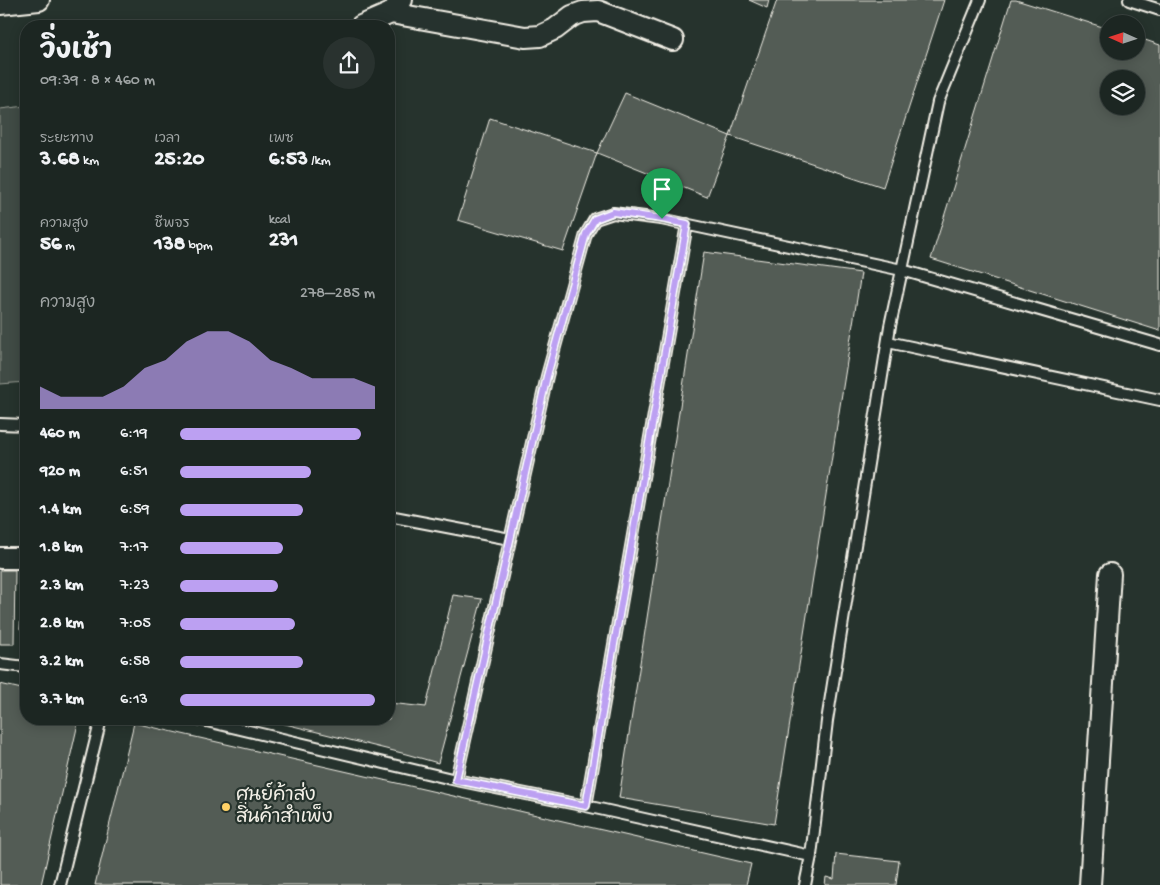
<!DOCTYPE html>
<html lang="th">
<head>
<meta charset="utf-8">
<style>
  :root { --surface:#1c2622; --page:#29322f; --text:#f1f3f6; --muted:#a0a5a5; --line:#3a4340; --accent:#bca0f2 }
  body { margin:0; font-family:"Gochi Hand","Playpen Sans Thai",sans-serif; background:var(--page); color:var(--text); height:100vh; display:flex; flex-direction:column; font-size:19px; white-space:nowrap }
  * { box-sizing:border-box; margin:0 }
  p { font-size:16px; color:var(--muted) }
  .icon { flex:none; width:28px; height:28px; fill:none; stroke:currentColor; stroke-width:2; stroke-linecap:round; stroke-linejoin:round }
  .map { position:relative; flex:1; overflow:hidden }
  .panel { position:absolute; left:20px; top:20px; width:375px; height:705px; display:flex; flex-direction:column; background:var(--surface); border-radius:20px; box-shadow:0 2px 12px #0003,0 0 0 1px var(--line) }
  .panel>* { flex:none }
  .needle { width:32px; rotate:273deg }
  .fabs { position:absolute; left:1100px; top:15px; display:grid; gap:10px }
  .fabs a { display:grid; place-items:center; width:45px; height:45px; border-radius:50%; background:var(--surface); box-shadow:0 2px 12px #0003,0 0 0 1px var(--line); font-size:25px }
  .pin { position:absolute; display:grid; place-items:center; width:42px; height:42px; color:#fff; margin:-51px -21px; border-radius:50% 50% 50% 0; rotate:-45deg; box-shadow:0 0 5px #0007 }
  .pin .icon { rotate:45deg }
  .round { display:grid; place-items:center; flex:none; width:52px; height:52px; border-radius:26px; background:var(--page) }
  .summary { display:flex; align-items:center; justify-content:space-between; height:85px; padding:0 20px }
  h1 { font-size:28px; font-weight:700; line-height:38px }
  .figures { display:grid; grid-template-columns:repeat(3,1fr); gap:8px; height:85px; padding:5px 20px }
  .figures div { display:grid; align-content:center }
  .figures b { font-size:21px; font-weight:700 }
  .figures small { font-size:14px; font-weight:400 }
  .figures p { font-size:14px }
  .chart { height:140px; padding:10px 20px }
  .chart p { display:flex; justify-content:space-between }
  .chart svg { width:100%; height:90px; margin-top:5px; fill:var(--accent); opacity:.7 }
  ul { padding:0 20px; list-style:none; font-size:16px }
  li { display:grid; grid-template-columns:80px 60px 1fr; align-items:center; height:38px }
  li i { height:12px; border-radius:6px; background:var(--accent) }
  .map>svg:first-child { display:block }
</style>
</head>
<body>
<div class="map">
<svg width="1160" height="885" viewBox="0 0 1160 885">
  <rect width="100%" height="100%" fill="#26332d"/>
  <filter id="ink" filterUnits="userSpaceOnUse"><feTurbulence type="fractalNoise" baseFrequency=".02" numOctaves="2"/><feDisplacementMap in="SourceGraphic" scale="10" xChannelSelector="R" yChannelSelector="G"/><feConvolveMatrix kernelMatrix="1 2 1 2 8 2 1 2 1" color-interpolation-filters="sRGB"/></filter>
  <g filter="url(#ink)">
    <!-- green -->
    <path fill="#414b45" stroke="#9a9e96" d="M 26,106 L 26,382 L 0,384 L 0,109 Z"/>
    <!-- building -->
    <path fill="#525c55" stroke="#f4f1e8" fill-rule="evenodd" d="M 749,0 L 769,0 L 767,8 Z
      M 777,0 L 944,0 L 883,187 L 730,136 Z
      M 1011,0 L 1016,0 L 1109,29 L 1109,51 L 1136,51 L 1136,37 L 1160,45 L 1160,331 L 931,259 ZM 1109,79 L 1136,79 L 1136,106 L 1109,106 Z
      M 625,93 L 730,136 L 707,197 L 597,153 Z
      M 490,118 L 597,153 L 563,251 L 458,220 Z
      M 704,252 L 861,273 L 774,824 L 619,798 Z
      M 0,570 L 15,570 L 14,644 L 0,644 Z
      M 26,576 L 26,648 L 25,648 L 26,629 L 20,629 L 23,577 Z
      M 453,595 L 482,599 L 438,763 L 406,754 L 265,719 L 389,719 L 389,703 L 426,707 Z
      M 0,684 L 26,690 L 26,719 L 79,719 L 41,885 L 0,885 Z
      M 134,723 L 751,864 L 746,885 L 95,885 Z
      M 836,854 L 899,861 L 896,885 L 825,885 L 826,877 L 834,879 Z"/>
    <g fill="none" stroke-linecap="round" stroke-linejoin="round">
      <defs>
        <path id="lane" d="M 1129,0 L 1160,10
          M 888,342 L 1160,400
          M 0,424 L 26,425
          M 389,516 L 510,539
          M 0,664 L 26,667
          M 198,719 L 456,780 L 586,806 L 811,856
          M 456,780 L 547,376 L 586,234 L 595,219 L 613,213 L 661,219 L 902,270 L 1160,345
          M 586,806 L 687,224
          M 60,885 L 101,719
          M 805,885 L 811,856 L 827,721 L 890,326 L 938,102 L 980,0"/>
        <path id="street" d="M 0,4 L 39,0
          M 391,13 L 525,37 L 540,36 L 555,29 L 572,16 L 583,12 L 598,11 L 673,40
          M 361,26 L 391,13 L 402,0
          M 0,558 L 26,558
          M 1090,885 L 1110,574"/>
      </defs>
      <!-- lane casing -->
      <use href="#lane" stroke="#f4f1e8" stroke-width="14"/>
      <!-- street casing -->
      <use href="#street" stroke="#f4f1e8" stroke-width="24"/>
      <!-- lane -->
      <use href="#lane" stroke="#26332d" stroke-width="10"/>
      <!-- street -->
      <use href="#street" stroke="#26332d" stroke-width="20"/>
    </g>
  </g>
  <g fill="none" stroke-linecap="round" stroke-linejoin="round" filter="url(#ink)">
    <defs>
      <path id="route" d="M 613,212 L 662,219 L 687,224 L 586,806 L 456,780 L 547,376 L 586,234 L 595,219 Z"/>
    </defs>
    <!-- route casing -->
    <use href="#route" stroke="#fff" stroke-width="10"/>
    <!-- route -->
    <use href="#route" stroke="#bca0f2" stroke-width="6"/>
  </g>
  <!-- markers -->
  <circle fill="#ffd166" stroke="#26332d" stroke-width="2" cx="226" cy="807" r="5"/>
  <g text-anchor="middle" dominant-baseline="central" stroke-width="4.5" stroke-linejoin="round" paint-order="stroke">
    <!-- poi labels -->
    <g font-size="19" fill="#f4f1e8" stroke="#26332d" text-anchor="start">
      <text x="236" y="796">ศูนย์ค้าส่ง<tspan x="236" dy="22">สินค้าสำเพ็ง</tspan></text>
    </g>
  </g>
</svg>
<div class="fabs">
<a><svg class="needle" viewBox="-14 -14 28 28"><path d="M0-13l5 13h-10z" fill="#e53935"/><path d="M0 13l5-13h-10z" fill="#a0a5a5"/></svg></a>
<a><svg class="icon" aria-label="layers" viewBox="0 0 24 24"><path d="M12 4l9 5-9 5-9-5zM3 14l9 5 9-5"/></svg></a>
</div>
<div class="pin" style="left:662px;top:219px;background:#1e9e55"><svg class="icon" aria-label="arrive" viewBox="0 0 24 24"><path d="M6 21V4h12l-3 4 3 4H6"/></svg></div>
<section class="panel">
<div class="summary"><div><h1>วิ่งเช้า</h1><p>09:39 · 8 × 460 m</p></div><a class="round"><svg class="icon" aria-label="share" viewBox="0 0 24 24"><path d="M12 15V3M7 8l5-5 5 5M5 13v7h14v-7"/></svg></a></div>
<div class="figures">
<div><p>ระยะทาง</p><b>3.68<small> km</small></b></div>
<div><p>เวลา</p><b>25:20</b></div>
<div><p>เพซ</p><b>6:53<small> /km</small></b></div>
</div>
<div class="figures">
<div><p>ความสูง</p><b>56<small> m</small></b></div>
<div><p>ชีพจร</p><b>138<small> bpm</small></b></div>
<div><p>kcal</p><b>231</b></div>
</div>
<div class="chart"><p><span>ความสูง</span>278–285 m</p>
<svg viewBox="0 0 160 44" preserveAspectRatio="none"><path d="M0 44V33L10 38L20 38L30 38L40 33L50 24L60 20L70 11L80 6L90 6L100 11L110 20L120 24L130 29L140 29L150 29L160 33V44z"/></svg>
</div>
<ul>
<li><b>460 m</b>6:19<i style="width:93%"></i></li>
<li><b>920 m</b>6:51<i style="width:67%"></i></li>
<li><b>1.4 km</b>6:59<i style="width:63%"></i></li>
<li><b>1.8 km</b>7:17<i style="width:53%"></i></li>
<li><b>2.3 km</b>7:23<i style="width:50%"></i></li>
<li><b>2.8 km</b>7:05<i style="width:59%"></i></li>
<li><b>3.2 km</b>6:58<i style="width:63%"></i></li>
<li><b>3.7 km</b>6:13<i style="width:100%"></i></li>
</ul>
</section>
</div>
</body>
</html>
